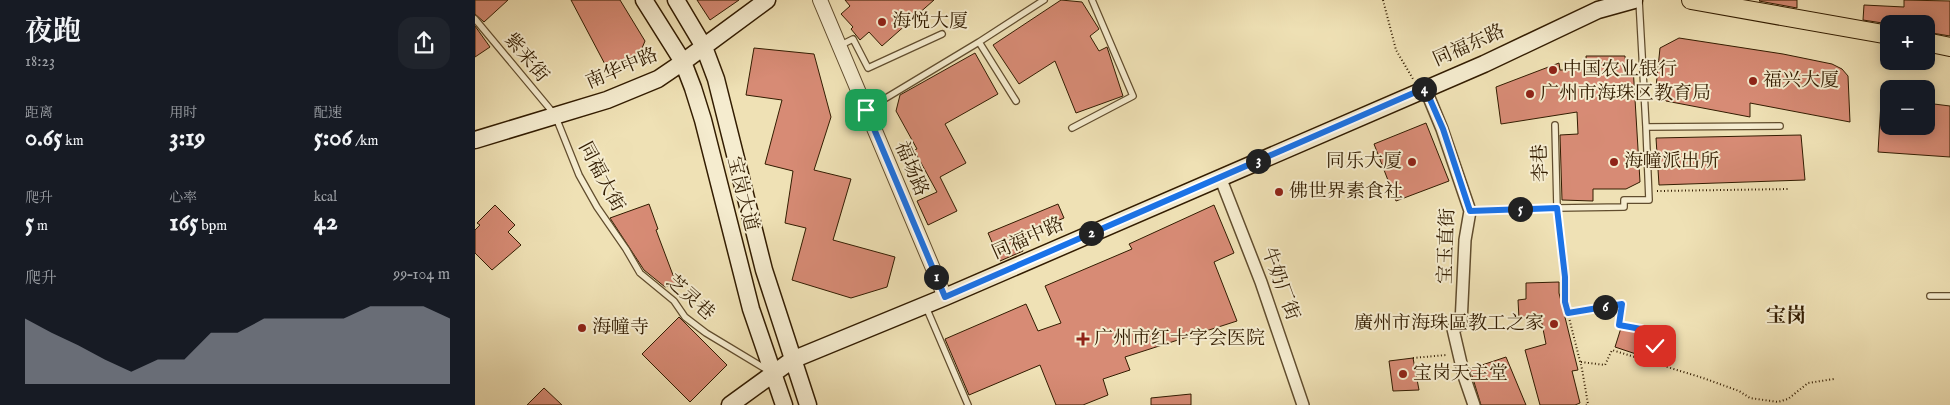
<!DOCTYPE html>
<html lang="zh">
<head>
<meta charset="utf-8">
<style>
  :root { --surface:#171b24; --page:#20242c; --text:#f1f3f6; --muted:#9ea1a6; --accent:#8c9099 }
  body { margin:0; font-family:"IM FELL English","Noto Serif SC",serif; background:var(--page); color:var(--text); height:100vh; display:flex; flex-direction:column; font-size:19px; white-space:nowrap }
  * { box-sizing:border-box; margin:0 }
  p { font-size:16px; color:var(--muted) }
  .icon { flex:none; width:28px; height:28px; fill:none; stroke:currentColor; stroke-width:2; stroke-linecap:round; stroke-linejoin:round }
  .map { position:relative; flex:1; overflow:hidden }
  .sheet { display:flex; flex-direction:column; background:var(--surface); width:475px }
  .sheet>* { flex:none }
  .fabs { position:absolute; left:1405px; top:15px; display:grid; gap:10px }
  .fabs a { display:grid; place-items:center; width:55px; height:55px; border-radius:10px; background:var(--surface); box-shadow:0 2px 12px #0003; font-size:25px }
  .pin { position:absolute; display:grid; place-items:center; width:42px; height:42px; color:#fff; margin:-21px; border-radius:10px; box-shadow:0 2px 8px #0006 }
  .km { position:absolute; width:25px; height:25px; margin:-12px; border-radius:50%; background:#222; color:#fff; font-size:14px; line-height:25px; text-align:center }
  .round { display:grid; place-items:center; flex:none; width:52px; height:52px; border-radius:15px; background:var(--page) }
  .overview { display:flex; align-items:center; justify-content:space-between; height:85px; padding:0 25px }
  h1 { font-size:28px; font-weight:700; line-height:38px }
  .metrics { display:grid; grid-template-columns:repeat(3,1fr); gap:8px; height:85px; padding:5px 25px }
  .metrics div { display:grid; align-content:center }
  .metrics b { font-size:25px; font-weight:700 }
  .metrics small { font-size:14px; font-weight:400 }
  .metrics p { font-size:14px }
  .chart { height:140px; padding:10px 25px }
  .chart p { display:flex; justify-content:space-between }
  .chart svg { width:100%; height:90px; margin-top:5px; fill:var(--accent); opacity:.7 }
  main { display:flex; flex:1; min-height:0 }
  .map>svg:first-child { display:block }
</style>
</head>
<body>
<main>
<section class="sheet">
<div class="overview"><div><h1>夜跑</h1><p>18:23</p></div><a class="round"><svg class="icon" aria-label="share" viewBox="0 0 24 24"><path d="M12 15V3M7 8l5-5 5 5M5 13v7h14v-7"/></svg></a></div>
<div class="metrics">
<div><p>距离</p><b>0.65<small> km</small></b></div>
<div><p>用时</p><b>3:19</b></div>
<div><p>配速</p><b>5:06<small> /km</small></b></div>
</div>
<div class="metrics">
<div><p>爬升</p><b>5<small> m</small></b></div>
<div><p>心率</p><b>165<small> bpm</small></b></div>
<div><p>kcal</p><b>42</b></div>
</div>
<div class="chart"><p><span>爬升</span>99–104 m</p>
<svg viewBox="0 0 160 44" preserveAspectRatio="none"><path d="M0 44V12L10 19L20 25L30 32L40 38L50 32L60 32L70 19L80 19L90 12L100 12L110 12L120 12L130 6L140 6L150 6L160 12V44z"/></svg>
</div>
</section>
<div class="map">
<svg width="1475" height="405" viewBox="0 0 1475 405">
  <rect width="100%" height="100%" fill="#efe1b5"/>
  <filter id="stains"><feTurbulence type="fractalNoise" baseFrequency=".004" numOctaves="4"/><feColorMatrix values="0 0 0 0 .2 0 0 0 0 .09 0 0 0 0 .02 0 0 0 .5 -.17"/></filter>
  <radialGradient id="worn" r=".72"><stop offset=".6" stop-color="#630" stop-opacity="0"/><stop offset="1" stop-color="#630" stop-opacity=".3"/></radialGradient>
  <!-- building -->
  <path fill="#d78b75" stroke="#321c01" d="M 0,0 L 33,0 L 9,22 L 0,14 Z
    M 96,0 L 145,0 L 170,41 L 165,53 L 159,59 L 133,70 Z
    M 222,0 L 264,0 L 235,20 Z
    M 370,0 L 459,0 L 407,46 L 394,32 L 385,40 L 376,29 L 378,27 L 366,14 L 375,6 Z
    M 586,0 L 607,2 L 624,29 L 615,36 L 624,51 L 632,47 L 648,96 L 601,113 L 580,61 L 544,84 L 518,45 Z
    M 1285,0 L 1322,0 L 1322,8 L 1284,1 Z
    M 1429,0 L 1475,1 L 1475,36 L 1451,32 L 1451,24 L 1414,24 L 1388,20 L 1389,5 L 1429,7 Z
    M 0,26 L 15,47 L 0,57 Z
    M 1204,38 L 1308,54 L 1357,64 L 1367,69 L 1373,76 L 1375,122 L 1275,103 L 1275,117 L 1191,101 L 1181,87 L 1185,48 Z
    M 279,48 L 339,54 L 356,117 L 339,170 L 376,179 L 358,240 L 420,257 L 412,287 L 376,298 L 317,280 L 331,228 L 310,223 L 318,171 L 290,164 L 307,100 L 271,95 Z
    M 500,53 L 523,94 L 470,124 L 491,163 L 465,177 L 482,211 L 453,225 L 442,201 L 462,192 L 439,150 L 442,149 L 421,111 L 425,95 Z
    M 1111,56 L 1150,56 L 1151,66 L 1158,66 L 1165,182 L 1151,189 L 1118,189 L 1118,201 L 1087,200 L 1085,135 L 1103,134 L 1102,112 L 1026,124 L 1021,87 L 1084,63 L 1085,70 L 1112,70 Z
    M 1406,102 L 1414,102 L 1414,126 L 1451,126 L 1451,103 L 1475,106 L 1475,157 L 1403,152 Z
    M 951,123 L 974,181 L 921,201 L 899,144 Z
    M 1326,135 L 1330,180 L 1184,185 L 1181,138 Z
    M 174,204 L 183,229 L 181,230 L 201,283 L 190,287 L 169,270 L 135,218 Z
    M 583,204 L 589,218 L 542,238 L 548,251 L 525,261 L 513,233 Z
    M 20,205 L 40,225 L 33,232 L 46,245 L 17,270 L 0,253 L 0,230 L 5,225 L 2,223 Z
    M 739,205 L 759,253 L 739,262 L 762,321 L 650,357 L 655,370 L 628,379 L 633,395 L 608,405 L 581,405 L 565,365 L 494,395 L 470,339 L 551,304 L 563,331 L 586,323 L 570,286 L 657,249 L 654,244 Z
    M 1084,282 L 1084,293 L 1103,370 L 1097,371 L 1105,403 L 1100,405 L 1065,405 L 1050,350 L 1071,344 L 1066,319 L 1044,319 L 1043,300 L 1051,299 L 1051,283 Z
    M 204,317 L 252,365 L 215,402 L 167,354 Z
    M 1146,328 L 1164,332 L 1165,345 L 1176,348 L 1173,358 L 1140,347 Z
    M 1031,357 L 1051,405 L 1006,405 L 995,369 Z
    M 938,358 L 944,390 L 918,391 L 914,361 Z
    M 69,388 L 87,405 L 52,405 Z
    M 716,394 L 716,405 L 676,405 L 676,398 Z"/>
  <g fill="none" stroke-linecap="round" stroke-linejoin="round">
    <defs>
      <path id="service" d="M 1164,0 L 1171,127 L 1305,126
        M 0,19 L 80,115 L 104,175 L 122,207 L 151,249 L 165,273 L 199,301 L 210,317 L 231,333 L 294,371
        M 504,42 L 569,0
        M 364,46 L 378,39 L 393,68 L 467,34
        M 391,110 L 504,42 L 541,101
        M 1080,125 L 1082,208 L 1149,207 L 1149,200 L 1174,200 L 1171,127
        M 597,128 L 658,96 L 617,0
        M 995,211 L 1082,208
        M 1455,296 L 1475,296
        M 451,307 L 493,405"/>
      <path id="minor" d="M 950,88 L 967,129 L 995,211 L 990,240 L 986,324 L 978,329 L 989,376 L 999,405
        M 745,177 L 786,282 L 828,405"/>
      <path id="tertiary" d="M 345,0 L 470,297"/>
      <path id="secondary" d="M 169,0 L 208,62 L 218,88 L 228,120 L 276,309 L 309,405
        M 201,0 L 229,47 L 241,79 L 289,270 L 333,405
        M 0,140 L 132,100 L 183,79 L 208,62 L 292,0
        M 255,405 L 317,360 L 470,297 L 1009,64 L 1123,10 L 1159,0"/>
      <path id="primary" d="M 1216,0 L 1414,35
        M 1451,42 L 1475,47"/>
    </defs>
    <!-- service casing -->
    <use href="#service" stroke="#614d2e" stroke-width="8"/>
    <!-- minor casing -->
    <use href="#minor" stroke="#614d2e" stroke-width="14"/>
    <!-- tertiary casing -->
    <use href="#tertiary" stroke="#614d2e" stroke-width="16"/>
    <!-- secondary casing -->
    <use href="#secondary" stroke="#321c01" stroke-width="19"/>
    <!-- primary casing -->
    <use href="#primary" stroke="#321c01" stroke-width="20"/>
    <!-- path -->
    <path stroke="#321c01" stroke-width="2" stroke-dasharray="1 2.5" stroke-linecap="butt" d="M 908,0 L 921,50 L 938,79
      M 1182,191 L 1315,189
      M 1083,216 L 1090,277 L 1090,302 L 1107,369 L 1113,404 L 1111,405
      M 1093,313 L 1147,305 L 1144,325 L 1166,329 L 1167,342 L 1180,346 L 1176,361
      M 938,358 L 971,355
      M 1106,362 L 1130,365 L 1137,350 L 1228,378 L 1264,391 L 1275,398 L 1303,402 L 1313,399 L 1333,383 L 1359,379"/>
    <!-- service -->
    <use href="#service" stroke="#f5eccf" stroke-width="5.5"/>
    <!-- minor -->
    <use href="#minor" stroke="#f5eccf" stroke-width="11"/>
    <!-- tertiary -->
    <use href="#tertiary" stroke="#f5eccf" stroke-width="14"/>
    <!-- secondary -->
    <use href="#secondary" stroke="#f5eccf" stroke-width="16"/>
    <!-- primary -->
    <use href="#primary" stroke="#efe1b5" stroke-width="18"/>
  </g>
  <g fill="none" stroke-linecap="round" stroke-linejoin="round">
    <defs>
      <path id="route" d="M 391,110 L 470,297 L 950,88 L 968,129 L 995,211 L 1082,208 L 1090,277 L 1090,302 L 1093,313 L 1147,304 L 1144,325 L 1166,329 L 1167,342 L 1180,346"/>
    </defs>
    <!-- route casing -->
    <use href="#route" stroke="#fff" stroke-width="10"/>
    <!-- route -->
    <use href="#route" stroke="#1a73e8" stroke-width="6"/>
  </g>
  <!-- markers -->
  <g fill="#8f2418" stroke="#f5eccf" stroke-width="2">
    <circle cx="407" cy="22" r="5"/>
    <circle cx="1078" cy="70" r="5"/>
    <circle cx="1278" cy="81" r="5"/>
    <circle cx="1055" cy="94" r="5"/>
    <circle cx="937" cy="162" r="5"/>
    <circle cx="1139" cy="162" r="5"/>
    <circle cx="804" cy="192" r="5"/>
    <circle cx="1079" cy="324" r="5"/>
    <circle cx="107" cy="328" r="5"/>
    <path d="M605.5 331.5h5v5h5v5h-5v5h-5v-5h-5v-5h5z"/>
    <circle cx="928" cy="374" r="5"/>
  </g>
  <g text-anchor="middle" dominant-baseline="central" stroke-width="4" stroke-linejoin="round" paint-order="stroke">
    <!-- poi labels -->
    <g font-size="19" fill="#321c01" stroke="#f5eccf" text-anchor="start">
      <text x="417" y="22">海悦大厦</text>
      <text x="1088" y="70">中国农业银行</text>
      <text x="1288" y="81">福兴大厦</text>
      <text x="1065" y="94">广州市海珠区教育局</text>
      <text x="927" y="162" text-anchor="end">同乐大厦</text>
      <text x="1149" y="162">海幢派出所</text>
      <text x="814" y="192">佛世界素食社</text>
      <text x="1069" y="324" text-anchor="end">廣州市海珠區教工之家</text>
      <text x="117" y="328">海幢寺</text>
      <text x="619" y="339">广州市红十字会医院</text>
      <text x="938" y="374">宝岗天主堂</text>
    </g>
    <!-- street labels -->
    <g font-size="19" fill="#321c01" stroke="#f5eccf">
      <text transform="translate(994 46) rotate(-24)">同福东路</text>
      <text transform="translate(51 58) rotate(50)">紫来街</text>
      <text transform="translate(147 69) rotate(-23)">南华中路</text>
      <text transform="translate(1066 163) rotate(-92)">李巷</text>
      <text transform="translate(436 169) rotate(67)">福场路</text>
      <text transform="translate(126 177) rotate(62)">同福大街</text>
      <text transform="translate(267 194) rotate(76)">宝岗大道</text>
      <text transform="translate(553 239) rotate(-24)">同福中路</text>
      <text transform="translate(972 246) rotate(-88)">宝玉直街</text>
      <text transform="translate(805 284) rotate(70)">牛奶厂街</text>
      <text transform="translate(215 298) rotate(42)">芝灵巷</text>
    </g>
    <!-- neighbourhood labels -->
    <g font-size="20" font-weight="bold" fill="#321c01" stroke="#f5eccf">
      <text x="1311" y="316">宝岗</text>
    </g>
  </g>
  <rect width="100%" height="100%" filter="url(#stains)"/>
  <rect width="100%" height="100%" fill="url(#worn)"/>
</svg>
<div class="fabs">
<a>+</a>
<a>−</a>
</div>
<div class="pin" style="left:391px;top:110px;background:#1e9e55"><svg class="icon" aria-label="arrive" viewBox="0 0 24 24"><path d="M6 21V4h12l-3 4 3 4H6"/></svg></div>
<div class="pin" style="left:1180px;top:346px;background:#d93025"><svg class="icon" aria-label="check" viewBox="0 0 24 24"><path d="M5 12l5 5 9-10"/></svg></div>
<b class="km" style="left:461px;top:277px">1</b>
<b class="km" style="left:616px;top:233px">2</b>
<b class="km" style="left:783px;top:161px">3</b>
<b class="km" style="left:949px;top:89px">4</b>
<b class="km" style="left:1045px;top:209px">5</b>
<b class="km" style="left:1130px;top:307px">6</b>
</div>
</main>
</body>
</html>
